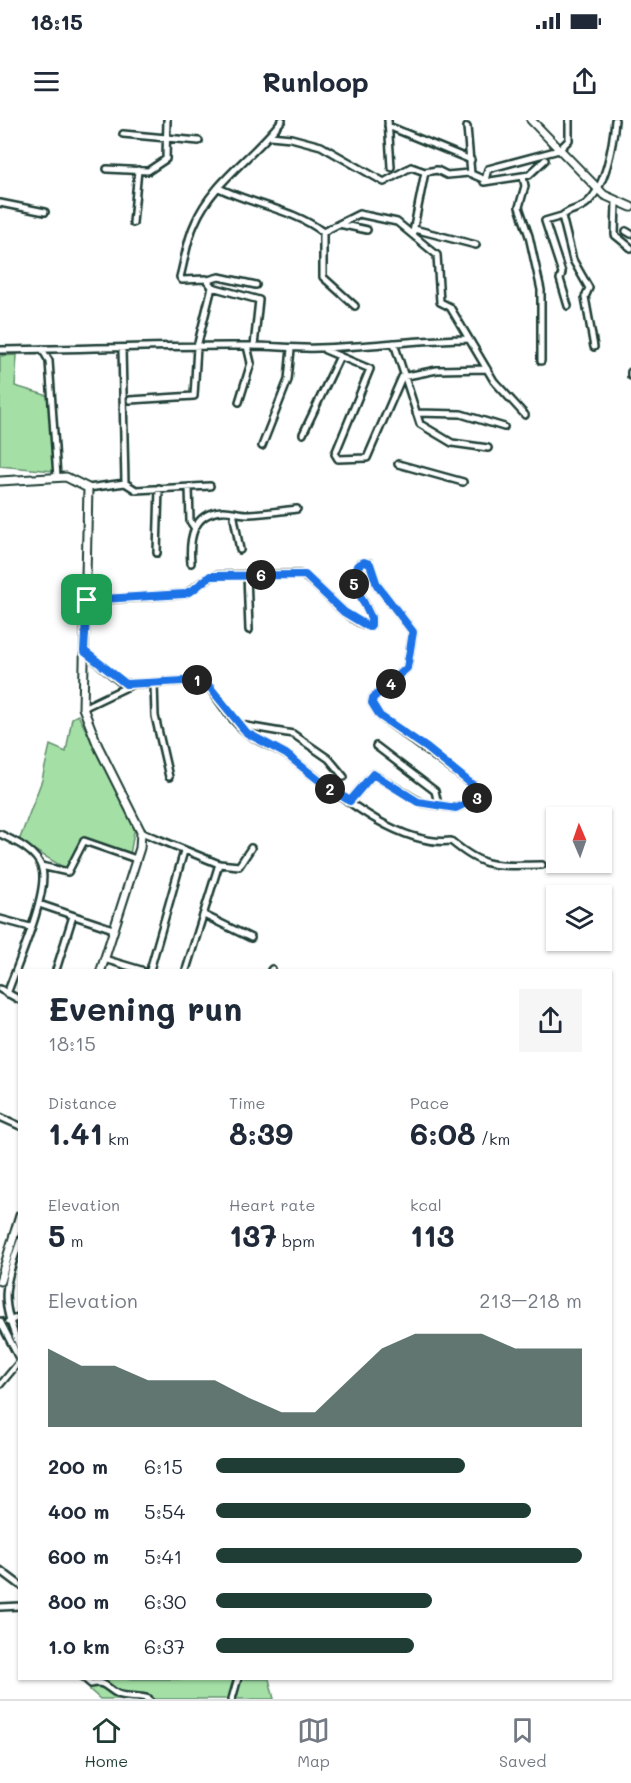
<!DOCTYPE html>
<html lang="en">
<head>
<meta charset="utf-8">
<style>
  :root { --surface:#fff; --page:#f6f6f7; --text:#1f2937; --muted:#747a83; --line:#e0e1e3; --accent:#1f3d34 }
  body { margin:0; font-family:Mali,sans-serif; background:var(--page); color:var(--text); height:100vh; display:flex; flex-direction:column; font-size:22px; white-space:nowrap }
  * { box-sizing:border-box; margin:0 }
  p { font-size:20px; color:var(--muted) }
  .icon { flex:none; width:33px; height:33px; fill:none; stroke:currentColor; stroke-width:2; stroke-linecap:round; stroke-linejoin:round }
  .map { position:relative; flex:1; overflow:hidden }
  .drawer { position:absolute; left:18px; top:849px; width:594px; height:711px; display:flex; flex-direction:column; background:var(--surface); border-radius:0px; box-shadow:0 2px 4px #0004 }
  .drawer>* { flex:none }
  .needle { width:39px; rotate:358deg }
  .tools { position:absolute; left:546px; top:687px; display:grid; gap:12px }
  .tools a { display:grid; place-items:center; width:66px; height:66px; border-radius:0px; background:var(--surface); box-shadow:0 2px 4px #0004; font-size:30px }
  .pin { position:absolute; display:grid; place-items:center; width:51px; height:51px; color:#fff; margin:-26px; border-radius:12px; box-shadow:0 3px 9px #0006 }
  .km { position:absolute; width:30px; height:30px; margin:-15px; border-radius:50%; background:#222; color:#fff; font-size:16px; line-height:30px; text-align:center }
  .round { display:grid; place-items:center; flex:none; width:63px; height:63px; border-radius:0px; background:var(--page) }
  .overview { display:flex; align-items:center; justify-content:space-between; height:102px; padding:0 30px }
  h1 { font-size:33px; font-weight:700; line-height:45px }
  .metrics { display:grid; grid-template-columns:repeat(3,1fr); gap:9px; height:102px; padding:6px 30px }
  .metrics div { display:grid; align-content:center }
  .metrics b { font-size:30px; font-weight:700 }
  .metrics small { font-size:16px; font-weight:400 }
  .metrics p { font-size:16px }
  .chart { height:168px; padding:12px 30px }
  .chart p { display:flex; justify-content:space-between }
  .chart svg { width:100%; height:108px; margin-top:6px; fill:var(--accent); opacity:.7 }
  ul { padding:0 30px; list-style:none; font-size:20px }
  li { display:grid; grid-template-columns:96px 72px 1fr; align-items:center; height:45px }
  li i { height:15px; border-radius:8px; background:var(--accent) }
  .status { display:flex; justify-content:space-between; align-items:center; height:42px; padding:0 30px; background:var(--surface); direction:ltr }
  .status svg { height:16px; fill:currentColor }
  header { display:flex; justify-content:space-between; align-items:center; height:78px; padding:0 30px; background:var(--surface); font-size:27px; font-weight:700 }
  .menu { display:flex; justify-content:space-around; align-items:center; height:84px; border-top:2px solid var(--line); background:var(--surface); font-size:16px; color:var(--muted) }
  .menu a { display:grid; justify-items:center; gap:3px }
  .menu .selected { color:var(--accent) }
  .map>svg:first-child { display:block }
</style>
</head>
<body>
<div class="status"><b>18:15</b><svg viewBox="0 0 49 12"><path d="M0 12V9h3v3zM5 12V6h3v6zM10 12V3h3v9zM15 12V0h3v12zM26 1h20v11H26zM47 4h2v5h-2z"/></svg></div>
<header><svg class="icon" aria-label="menu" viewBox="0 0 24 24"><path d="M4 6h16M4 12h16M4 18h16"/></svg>Runloop<svg class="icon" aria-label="share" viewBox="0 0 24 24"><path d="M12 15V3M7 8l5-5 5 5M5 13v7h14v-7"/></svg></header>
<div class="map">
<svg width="631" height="1579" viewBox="0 0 631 1579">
  <rect width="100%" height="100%" fill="#fff"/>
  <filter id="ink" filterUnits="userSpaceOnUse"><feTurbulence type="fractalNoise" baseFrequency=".0167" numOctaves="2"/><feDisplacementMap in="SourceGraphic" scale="12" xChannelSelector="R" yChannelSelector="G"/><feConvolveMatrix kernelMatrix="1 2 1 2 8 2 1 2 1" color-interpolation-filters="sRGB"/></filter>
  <g filter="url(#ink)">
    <!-- green -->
    <path fill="#a4e0a6" stroke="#628e6d" stroke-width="1.5" d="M 17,235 L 15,266 L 52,277 L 53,351 L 0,346 L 0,236 Z
      M 78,595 L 135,706 L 130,735 L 83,718 L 68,750 L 19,721 L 42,660 L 50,625 L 66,632 L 72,598 Z
      M 87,1559 L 269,1559 L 274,1579 L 100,1579 L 90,1570 Z"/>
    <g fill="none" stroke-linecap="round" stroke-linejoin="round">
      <defs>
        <path id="pedestrian" d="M 0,1265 L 20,1241"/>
        <path id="minor" d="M 388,0 L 391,47
          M 388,6 L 471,40
          M 467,7 L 471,54
          M 123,14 L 199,21
          M 270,16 L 291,18 L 321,26 L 384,62 L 411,47 L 425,52 L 437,50 L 447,55 L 469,53 L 485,60 L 488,49 L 559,30 L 569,20 L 569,0
          M 107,49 L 148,51 L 166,39 L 167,0
          M 523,57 L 525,66 L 519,87 L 529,116 L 541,170 L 541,241
          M 484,62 L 529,55 L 545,40
          M 219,68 C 253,85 293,89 323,112 L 323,157 L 355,186
          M 616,82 L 615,115 L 631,128
          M 0,83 L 45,92
          M 562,96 L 545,101 L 562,153 L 560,159 L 568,186
          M 133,103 L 138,50
          M 339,104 L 367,110
          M 414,109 L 476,125
          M 626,111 L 631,114
          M 323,112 L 359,94 L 397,102 L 437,135 L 440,182 L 450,187 L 494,261 L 525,295
          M 413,112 L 425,52
          M 208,160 L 219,157 L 256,165
          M 394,223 L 420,304 L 452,323 L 488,328
          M 254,226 L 259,180 L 212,167 L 206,159 L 182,160 L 180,157 C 185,139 187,119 195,103 C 212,62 256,35 282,0
          M 594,227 L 585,177 L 589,168 L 573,140 L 562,96 C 569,89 579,90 587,83 C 606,66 613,25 615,0
          M 122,228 L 125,363 L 136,370 L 210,366
          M 42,229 L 49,241 L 57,357
          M 0,230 C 84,229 168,225 251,226 C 274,226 296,229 319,228 C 370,227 418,219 469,219
          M 325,230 L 370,249 L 335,334 L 338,339 L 367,338 L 402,257 L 437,250 L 487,249
          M 631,252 L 631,256
          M 130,280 L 194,276 L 197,227 L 212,167
          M 239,282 L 251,243 L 247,226
          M 416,293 L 461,294 L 504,307
          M 303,314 L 340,236
          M 262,326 L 288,260 L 291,229
          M 398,344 L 463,362
          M 189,367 L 190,401 L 194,407
          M 88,368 L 125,363
          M 233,392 L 240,430
          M 157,433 L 159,368
          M 191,443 C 189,420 192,393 222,391 C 230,390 238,394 246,394 C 262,394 280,391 297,389
          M 247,454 L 249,510
          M 87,481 L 184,474 C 196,469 204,457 217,455 L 299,454 C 315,457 342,500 369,506 L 371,505 L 371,498 L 353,458 L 359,444 L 369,443 L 377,465 L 413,512 L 407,548 L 373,578 L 372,583 L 380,596 L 477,668 L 480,673 L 473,681 L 456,688 L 422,683 L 373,654 L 350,681
          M 84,531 L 119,561 L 131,564
          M 154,563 L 155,596 L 169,657
          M 83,588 L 133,564 L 204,560 C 217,577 230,600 247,613 C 259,623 275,627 288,636 C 330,667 395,727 451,721 C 487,751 497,745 542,745
          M 240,605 L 293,614 L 329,639 L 344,657
          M 376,626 L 435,671 L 438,684
          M 141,712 L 219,744 L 239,746 L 251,728
          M 0,714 C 15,721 38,732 42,749 C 49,773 16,848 7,874
          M 41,746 L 68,752 L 84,721 L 136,739
          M 39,784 L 113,809
          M 204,795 L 251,818
          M 0,799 L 30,807
          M 104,839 L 141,850
          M 56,850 L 73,796
          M 150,850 L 184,731
          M 186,850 L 219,744
          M 271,850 L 272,849
          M 0,869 L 20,880
          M 0,997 L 20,1006
          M 20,1121 C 3,1170 0,1179 20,1228
          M 0,1201 L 20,1240
          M 8,1202 L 20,1196
          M 0,1450 L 20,1465
          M 0,1487 L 20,1486
          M 84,1558 L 91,1564 C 105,1560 107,1569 118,1574 C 127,1578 139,1575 149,1579
          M 232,1579 L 238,1558"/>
        <path id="tertiary" d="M 531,0 L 604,75 L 631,87
          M 0,361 L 66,357 L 88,368 L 83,588 L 98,626 L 141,712 L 140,728 L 101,850
          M 0,1161 L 20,1095"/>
      </defs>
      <!-- pedestrian casing -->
      <use href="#pedestrian" stroke="#1f3d34" stroke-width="9"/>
      <!-- minor casing -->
      <use href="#minor" stroke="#1f3d34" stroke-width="10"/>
      <!-- tertiary casing -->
      <use href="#tertiary" stroke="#1f3d34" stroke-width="11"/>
      <!-- pedestrian -->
      <use href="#pedestrian" stroke="#fff" stroke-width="4.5"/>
      <!-- minor -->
      <use href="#minor" stroke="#fff" stroke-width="5"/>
      <!-- tertiary -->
      <use href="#tertiary" stroke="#fff" stroke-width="7"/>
    </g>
  </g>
  <g fill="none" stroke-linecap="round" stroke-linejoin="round" filter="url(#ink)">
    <defs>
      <path id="route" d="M 364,442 L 370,444 L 377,465 L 413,512 L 407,548 L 373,578 L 372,583 L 380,596 L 427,628 L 479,670 L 477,678 L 456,688 L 418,682 L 373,654 L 350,681 L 326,666 L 286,634 L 247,613 L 204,560 L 126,564 L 84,531 L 87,480 L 184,474 L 193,470 L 210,456 L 305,455 L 344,492 L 369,507 L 371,505 L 371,498 L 352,458 L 357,446 Z"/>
    </defs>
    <!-- route casing -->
    <use href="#route" stroke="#fff" stroke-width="12"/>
    <!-- route -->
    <use href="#route" stroke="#1a73e8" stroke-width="8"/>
  </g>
</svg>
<div class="tools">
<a><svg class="needle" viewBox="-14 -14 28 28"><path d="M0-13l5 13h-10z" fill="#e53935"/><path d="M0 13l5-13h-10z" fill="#747a83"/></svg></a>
<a><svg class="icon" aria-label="layers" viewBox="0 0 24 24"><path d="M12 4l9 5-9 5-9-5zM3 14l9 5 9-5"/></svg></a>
</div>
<div class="pin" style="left:87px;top:480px;background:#1e9e55"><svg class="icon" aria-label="arrive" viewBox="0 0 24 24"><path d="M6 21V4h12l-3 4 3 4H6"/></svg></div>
<b class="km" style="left:197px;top:560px">1</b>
<b class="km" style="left:330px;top:669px">2</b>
<b class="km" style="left:477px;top:678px">3</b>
<b class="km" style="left:391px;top:564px">4</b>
<b class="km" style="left:354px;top:464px">5</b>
<b class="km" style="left:261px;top:455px">6</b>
<section class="drawer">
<div class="overview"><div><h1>Evening run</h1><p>18:15</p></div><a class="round"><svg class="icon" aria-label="share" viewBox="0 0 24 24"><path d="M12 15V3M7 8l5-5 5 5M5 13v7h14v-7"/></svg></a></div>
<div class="metrics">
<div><p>Distance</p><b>1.41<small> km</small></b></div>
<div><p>Time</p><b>8:39</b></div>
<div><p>Pace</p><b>6:08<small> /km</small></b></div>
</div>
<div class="metrics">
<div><p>Elevation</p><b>5<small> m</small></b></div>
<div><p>Heart rate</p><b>137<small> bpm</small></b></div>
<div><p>kcal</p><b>113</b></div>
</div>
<div class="chart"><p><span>Elevation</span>213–218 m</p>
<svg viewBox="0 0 160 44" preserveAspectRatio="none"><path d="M0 44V12L10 19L20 19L30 25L40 25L50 25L60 32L70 38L80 38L90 25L100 12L110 6L120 6L130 6L140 12L150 12L160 12V44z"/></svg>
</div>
<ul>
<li><b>200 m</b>6:15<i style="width:68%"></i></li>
<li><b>400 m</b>5:54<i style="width:86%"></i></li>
<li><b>600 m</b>5:41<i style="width:100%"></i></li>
<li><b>800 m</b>6:30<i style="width:59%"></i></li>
<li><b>1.0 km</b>6:37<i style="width:54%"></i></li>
</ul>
</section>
</div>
<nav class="menu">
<a class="selected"><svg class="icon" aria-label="home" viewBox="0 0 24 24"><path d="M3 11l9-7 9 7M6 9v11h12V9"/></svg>Home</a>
<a><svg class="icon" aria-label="map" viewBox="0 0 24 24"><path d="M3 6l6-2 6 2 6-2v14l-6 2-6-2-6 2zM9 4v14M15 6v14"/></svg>Map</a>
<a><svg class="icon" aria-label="saved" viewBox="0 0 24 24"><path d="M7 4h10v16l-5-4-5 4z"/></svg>Saved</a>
</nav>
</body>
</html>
